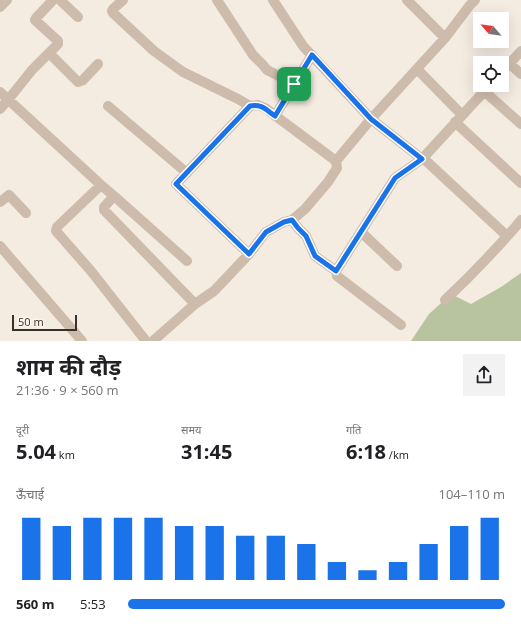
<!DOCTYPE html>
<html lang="hi">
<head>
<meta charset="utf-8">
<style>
  :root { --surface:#fff; --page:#f2f2f2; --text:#202124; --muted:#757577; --accent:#1a73e8 }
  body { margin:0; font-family:"Open Sans","Noto Sans Devanagari",sans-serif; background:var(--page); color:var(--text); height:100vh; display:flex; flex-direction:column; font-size:15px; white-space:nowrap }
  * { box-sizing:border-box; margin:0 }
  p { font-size:13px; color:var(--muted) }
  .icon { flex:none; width:22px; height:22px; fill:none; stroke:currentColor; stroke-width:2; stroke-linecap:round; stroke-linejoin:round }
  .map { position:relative; height:341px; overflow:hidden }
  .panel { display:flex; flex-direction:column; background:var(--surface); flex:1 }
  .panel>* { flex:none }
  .needle { width:26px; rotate:298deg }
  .buttons { position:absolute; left:473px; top:12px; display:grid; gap:8px }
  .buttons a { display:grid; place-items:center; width:36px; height:36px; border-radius:0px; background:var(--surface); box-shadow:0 4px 16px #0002; font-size:20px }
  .scale { position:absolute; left:12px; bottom:10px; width:65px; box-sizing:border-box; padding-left:4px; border:2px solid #3b302b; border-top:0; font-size:11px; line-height:14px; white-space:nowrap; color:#3b302b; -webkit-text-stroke:3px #fbf5ee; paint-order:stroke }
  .pin { position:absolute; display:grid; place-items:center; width:34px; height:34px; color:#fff; margin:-17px; border-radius:8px; box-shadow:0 2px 6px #0006 }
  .round { display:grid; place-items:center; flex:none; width:42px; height:42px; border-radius:0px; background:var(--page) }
  .overview { display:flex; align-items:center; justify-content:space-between; height:68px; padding:0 16px }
  h1 { font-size:22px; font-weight:700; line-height:30px }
  .metrics { display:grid; grid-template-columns:repeat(3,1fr); gap:6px; height:68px; padding:4px 16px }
  .metrics div { display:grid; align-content:center }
  .metrics b { font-size:20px; font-weight:700 }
  .metrics small { font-size:11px; font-weight:400 }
  .metrics p { font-size:11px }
  .chart { height:112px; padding:8px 16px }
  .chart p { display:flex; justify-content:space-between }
  .chart svg { width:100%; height:72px; margin-top:4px; stroke:var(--accent); stroke-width:6 }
  ul { padding:0 16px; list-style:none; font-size:13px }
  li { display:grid; grid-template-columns:64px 48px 1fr; align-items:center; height:30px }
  li i { height:10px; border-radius:5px; background:var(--accent) }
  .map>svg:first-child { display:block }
</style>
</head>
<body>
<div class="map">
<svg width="521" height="341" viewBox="0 0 521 341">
  <rect width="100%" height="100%" fill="#f4ebe1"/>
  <!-- green -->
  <path fill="#b8c4a0" d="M 521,273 L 521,341 L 411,341 L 429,314 L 451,294 L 471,304 L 501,287 Z"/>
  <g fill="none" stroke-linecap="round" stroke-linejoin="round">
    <!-- minor -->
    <path stroke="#cdbbac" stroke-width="10" d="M 60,0 L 78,17
      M 123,0 L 113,9 L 112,11 L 113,13 L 154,51 L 183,72 L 238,99 L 250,106 L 258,105 L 265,108 L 336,161
      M 217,0 L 253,55 L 263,65 L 267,70 L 273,73 L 294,84
      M 273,0 L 303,46 L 371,119 L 422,159
      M 407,0 L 445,38
      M 0,7 L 7,0
      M 49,53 L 78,82 L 83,80 L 98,64
      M 510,64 L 521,74
      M 417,69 L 462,115
      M 502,72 L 521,51
      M 484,91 L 521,124
      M 0,92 L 101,185 L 114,196 L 104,207 L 104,210 L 195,304
      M 108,106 L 187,173
      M 0,109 L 8,100 L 32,70 L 58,44 L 58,41 L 35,20 L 36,18 L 53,0
      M 275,116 L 312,55
      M 455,122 L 521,183
      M 423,158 L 507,236
      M 101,185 L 57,227 L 56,231 L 91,271 L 146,341
      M 114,196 L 187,261
      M 0,202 L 9,195 L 26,213
      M 292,220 L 298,228 L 306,236 L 315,256 L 336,271 L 395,178 L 422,159 L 490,85
      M 361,232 L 397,266
      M 0,246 L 82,341
      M 249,254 L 176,184 L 250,106
      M 336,271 L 337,276 L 401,325
      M 445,300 C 460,286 475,271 489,256 C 500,244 511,233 521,220
      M 153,341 L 195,304 L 214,291 L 249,254 L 266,232 L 284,222 L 292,220 L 305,209 L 328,182 L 337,168 L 336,161 L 371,119 L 445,38 L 470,5 L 475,0"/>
  </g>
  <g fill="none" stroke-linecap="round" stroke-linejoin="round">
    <defs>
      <path id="route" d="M 312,55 L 371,119 L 422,159 L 395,178 L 336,271 L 315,256 L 306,236 L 298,228 L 292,220 L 284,222 L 266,232 L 249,254 L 176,184 L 250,106 C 262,104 265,109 275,116 Z"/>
    </defs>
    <!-- route casing -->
    <use href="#route" stroke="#fff" stroke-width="8"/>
    <!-- route -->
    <use href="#route" stroke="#1a73e8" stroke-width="5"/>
  </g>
</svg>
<div class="buttons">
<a><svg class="needle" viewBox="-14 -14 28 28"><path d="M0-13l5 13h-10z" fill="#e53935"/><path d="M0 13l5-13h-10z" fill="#757577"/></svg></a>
<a><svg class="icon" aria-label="locate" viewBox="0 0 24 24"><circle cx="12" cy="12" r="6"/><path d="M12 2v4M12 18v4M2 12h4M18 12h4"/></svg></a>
</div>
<div class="scale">50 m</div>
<div class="pin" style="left:294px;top:84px;background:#1e9e55"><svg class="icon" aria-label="arrive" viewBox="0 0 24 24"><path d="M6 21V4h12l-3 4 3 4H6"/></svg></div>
</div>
<section class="panel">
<div class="overview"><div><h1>शाम की दौड़</h1><p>21:36 · 9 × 560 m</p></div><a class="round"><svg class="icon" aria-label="share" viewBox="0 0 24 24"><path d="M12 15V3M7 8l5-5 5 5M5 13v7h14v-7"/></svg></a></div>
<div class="metrics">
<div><p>दूरी</p><b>5.04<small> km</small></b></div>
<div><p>समय</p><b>31:45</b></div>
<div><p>गति</p><b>6:18<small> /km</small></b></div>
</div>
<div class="chart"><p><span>ऊँचाई</span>104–110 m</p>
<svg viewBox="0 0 160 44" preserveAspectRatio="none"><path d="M5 44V6M15 44V11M25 44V6M35 44V6M45 44V6M55 44V11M65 44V11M75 44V17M85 44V17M95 44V22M105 44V33M115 44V38M125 44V33M135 44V22M145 44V11M155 44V6"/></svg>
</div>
<ul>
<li><b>560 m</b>5:53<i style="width:100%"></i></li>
</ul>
</section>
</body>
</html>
